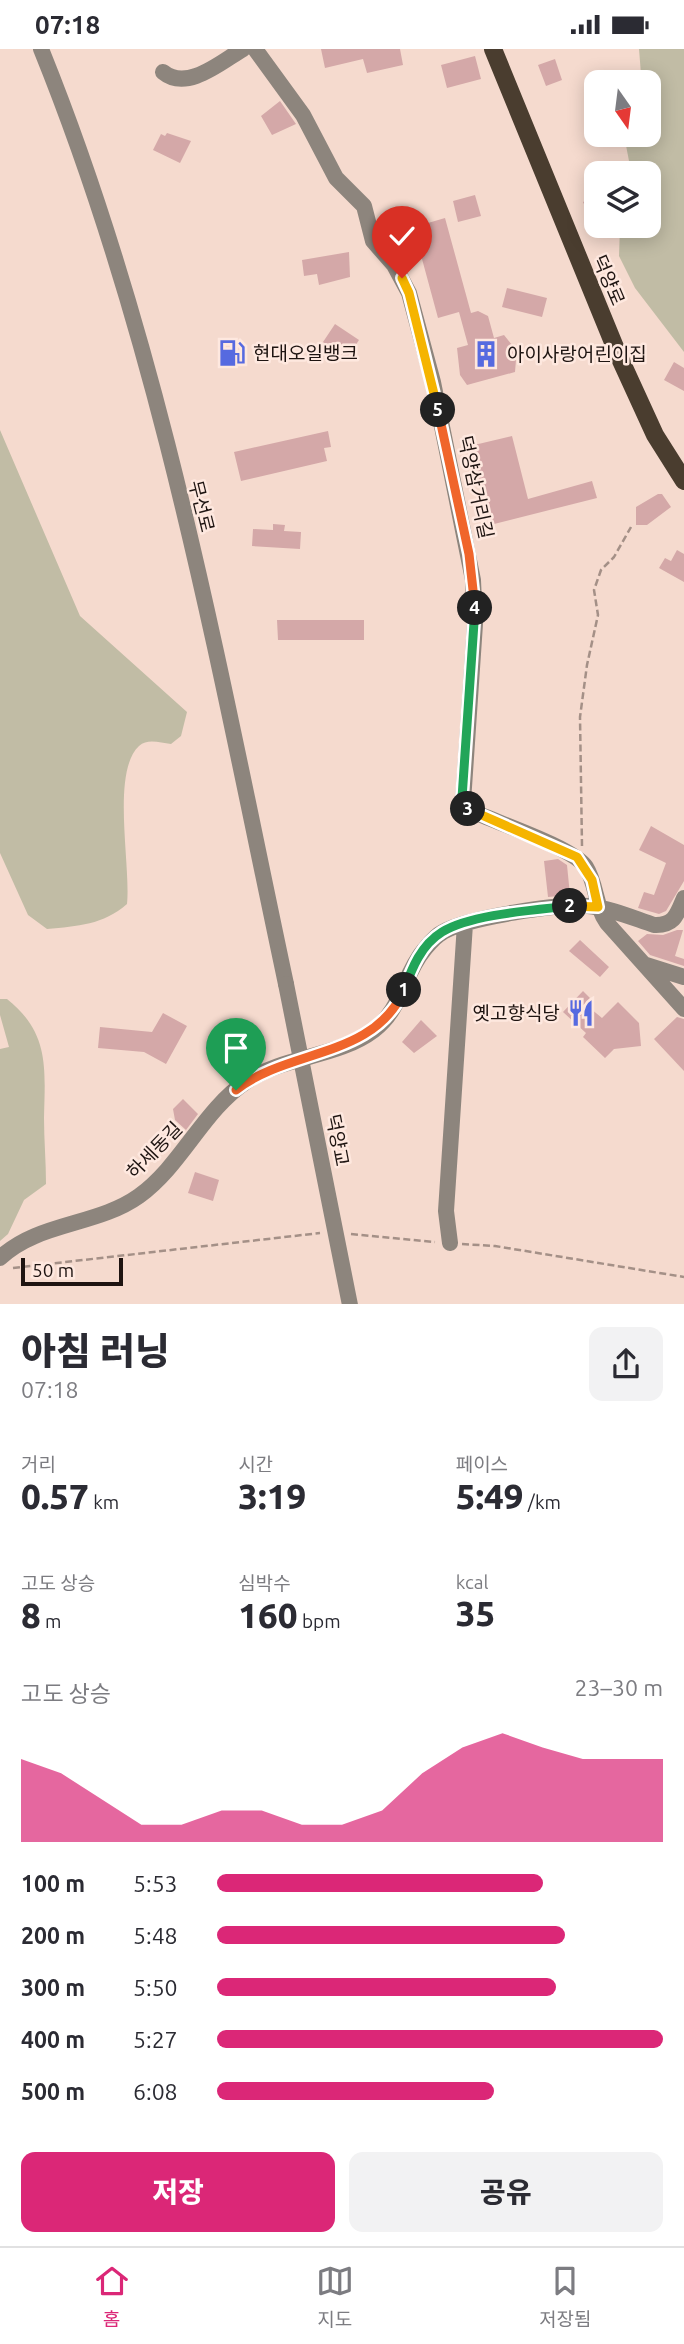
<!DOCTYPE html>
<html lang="ko">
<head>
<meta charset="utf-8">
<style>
  :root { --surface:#fff; --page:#f2f2f3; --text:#2b2b33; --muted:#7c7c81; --line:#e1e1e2; --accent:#db2777 }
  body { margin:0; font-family:Ubuntu,"Noto Sans KR",sans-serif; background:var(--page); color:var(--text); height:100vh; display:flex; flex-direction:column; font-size:26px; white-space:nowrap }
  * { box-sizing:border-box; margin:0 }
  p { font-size:23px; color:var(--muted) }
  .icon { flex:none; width:38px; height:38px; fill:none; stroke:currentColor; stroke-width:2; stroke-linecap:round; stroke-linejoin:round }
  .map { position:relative; height:1255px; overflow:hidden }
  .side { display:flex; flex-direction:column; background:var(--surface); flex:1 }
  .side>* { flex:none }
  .needle { width:46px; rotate:166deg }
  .buttons { position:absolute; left:584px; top:21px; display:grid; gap:14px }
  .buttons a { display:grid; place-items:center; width:77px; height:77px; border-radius:14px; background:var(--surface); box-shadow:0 4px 18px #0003; font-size:35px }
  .scale { position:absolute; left:21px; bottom:18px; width:102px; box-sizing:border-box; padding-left:7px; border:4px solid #1e1411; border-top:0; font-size:19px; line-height:24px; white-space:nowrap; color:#1e1411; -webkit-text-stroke:5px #fee8df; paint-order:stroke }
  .pin { position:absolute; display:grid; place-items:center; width:60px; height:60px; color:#fff; margin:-72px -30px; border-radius:50% 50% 50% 0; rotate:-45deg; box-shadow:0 0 7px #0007 }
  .pin .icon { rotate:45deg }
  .km { position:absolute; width:35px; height:35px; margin:-18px; border-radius:50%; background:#222; color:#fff; font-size:19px; line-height:35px; text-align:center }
  .round { display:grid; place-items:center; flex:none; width:74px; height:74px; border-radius:14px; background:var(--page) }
  .overview { display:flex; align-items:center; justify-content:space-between; height:119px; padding:0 21px }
  h1 { font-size:38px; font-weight:800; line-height:52px }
  .stats { display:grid; grid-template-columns:repeat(3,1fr); gap:10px; height:119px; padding:7px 21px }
  .stats div { display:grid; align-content:center }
  .stats b { font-size:35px; font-weight:800 }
  .stats small { font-size:19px; font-weight:400 }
  .stats p { font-size:19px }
  .chart { height:196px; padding:14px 21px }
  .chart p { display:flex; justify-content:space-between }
  .chart svg { width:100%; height:126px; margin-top:7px; fill:var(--accent); opacity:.7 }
  .button { display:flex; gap:14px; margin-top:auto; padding:14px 21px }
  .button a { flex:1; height:80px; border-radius:14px; background:var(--accent); color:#fff; font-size:28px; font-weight:800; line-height:80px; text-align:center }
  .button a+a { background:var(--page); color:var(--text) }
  ul { padding:0 21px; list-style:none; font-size:23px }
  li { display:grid; grid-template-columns:112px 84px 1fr; align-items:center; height:52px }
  li i { height:18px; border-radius:9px; background:var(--accent) }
  .status { display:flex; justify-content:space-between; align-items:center; height:49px; padding:0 35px; background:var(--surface); direction:ltr }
  .status svg { height:19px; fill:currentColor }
  .menu { display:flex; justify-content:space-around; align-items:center; height:98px; border-top:2px solid var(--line); background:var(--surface); font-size:19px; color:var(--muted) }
  .menu a { display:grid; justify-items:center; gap:4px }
  .menu .current { color:var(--accent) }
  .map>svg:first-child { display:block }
</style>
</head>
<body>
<div class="status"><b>07:18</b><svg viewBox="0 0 49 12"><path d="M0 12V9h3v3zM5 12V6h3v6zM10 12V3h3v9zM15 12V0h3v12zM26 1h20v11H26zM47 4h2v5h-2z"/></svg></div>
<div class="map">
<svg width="684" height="1256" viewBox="0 0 684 1256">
  <rect width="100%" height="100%" fill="#f5dace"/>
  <!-- green -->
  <path fill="#c1bca5" d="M 639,0 L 684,0 L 684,303 L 635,239 L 619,207 L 620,177 L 649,177 L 649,124 L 626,124 L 629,112 L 624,86 L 649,86 L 649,33 L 635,33 L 641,25 Z
    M 0,381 L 80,567 L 187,663 L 181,687 L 171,695 C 160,694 148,689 139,697 C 111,723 131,816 127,855 C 103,876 78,877 47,880 L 28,866 L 0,804 Z
    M 0,950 L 7,950 C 50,984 45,1020 44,1069 C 44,1091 46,1113 46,1135 L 24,1151 L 8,1185 L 0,1192 L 0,1000 L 9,998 L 0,966 Z"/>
  <!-- building -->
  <path fill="#d4a8a8" d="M 321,0 L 400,0 L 403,16 L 367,24 L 363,10 L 325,19 Z
    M 475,7 L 481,30 L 447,39 L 441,16 Z
    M 555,10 L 562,31 L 546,37 L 538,16 Z
    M 280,52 L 296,75 L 272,86 L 261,67 Z
    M 167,84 L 191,92 L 180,114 L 153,101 L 161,85 L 165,87 Z
    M 475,146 L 481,167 L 458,173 L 453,152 Z
    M 597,146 L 597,182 L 583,153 Z
    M 426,169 L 428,174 L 445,169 L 471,264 L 478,262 L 488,267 L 494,289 L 504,286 L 512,296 L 516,311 L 515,323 L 467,336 L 460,326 L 457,299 L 468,296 L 459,263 L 438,269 L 412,173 Z
    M 349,203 L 350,228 L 319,236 L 317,225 L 304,227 L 302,211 Z
    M 507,239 L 547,249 L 542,268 L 502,258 Z
    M 335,275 L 359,291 L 347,309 L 323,293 Z
    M 674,313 L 684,319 L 684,342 L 664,331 Z
    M 328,382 L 331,398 L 324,399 L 327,412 L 241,432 L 234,403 Z
    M 512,387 L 528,450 L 592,432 L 597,449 L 490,476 L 470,397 Z
    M 658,445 L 662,445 L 671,458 L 647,476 L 636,476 L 636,458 Z
    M 273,475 L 285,476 L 284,482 L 301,483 L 300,500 L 252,497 L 253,480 L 273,481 Z
    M 677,501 L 684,505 L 684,533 L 659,519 L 665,509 L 671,512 Z
    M 277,571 L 364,571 L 364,591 L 278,591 Z
    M 651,777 L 684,796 L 684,832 L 666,862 L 659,865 L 638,859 L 644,843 L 654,846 L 666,814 L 639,801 Z
    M 558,810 L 567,816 L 570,846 L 548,848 L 544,812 Z
    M 677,881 L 683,881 L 675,907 L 684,910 L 684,917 L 650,906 L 638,892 L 647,885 L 663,886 Z
    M 580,891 L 609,918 L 600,928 L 569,902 Z
    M 583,942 L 590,949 L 585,955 L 602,969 L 618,953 L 639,974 L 641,997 L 614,1000 L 605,1009 L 583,988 L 586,984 L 563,963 Z
    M 163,964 L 187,977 L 166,1015 L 144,1003 L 98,999 L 100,978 L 152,983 Z
    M 677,968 L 684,970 L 684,1022 L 654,990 Z
    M 421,971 L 437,987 L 414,1004 L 402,993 Z
    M 183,1050 L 198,1065 L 186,1081 L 175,1071 L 173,1060 Z
    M 195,1123 L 219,1131 L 213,1152 L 188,1144 Z"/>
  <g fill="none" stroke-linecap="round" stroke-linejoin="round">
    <!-- path -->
    <path stroke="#a49087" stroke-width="2.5" stroke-dasharray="7 3.5" stroke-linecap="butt" d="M 582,797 L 580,668 L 587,616 L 598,566 L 594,541 L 601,521 L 614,508 L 631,478
      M 351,1185 L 435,1193
      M 462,1195 L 495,1197 L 684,1228
      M 13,1219 L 320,1184"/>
    <!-- minor -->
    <path stroke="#8d857d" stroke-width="16" d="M 41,0 C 162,299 219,620 286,935
      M 255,0 L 303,66 L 336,129 L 364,157 L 373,192 L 394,216 L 409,244 L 433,333 L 473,531 L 475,575 L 463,753 L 474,763 C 498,774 574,799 586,818 C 597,836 595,857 607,874 L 684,960
      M 163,23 C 187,43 221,13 243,0
      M 646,916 L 684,928
      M 450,1194 L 446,1162 L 465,875
      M 0,1209 C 38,1173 97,1177 139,1147 C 182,1116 203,1061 247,1032 C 286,1006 337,1009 374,981 C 402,960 403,926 424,901 C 429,895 435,887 443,883 C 466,869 560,854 588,857 C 610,859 633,869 654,876 C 674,877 677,866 684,849"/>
    <!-- major -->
    <path stroke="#4a3d2f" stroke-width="18" d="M 493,0 L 617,303 L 655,386 L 684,432"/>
    <!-- minor-bridge -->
    <path stroke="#8d857d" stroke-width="16" d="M 286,935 L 350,1256"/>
  </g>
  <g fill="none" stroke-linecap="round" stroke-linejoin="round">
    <defs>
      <path id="split-1" d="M 236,1041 C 289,999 374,1010 404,941"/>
      <path id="split-2" d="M 404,941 C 412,919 421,896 442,883 C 471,865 536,861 570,857"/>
      <path id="split-3" d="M 468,760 L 577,808 L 592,831 L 598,858 L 570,857"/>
      <path id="split-4" d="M 468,760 L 462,749 L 475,559"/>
      <path id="split-5" d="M 438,361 L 469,505 L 475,559"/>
      <path id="split-6" d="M 402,229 L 409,244 L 438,361"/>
    </defs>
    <!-- split-1 casing -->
    <use href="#split-1" stroke="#fff" stroke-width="14"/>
    <!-- split-2 casing -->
    <use href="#split-2" stroke="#fff" stroke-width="14"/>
    <!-- split-3 casing -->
    <use href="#split-3" stroke="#fff" stroke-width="14"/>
    <!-- split-4 casing -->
    <use href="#split-4" stroke="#fff" stroke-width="14"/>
    <!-- split-5 casing -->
    <use href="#split-5" stroke="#fff" stroke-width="14"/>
    <!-- split-6 casing -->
    <use href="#split-6" stroke="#fff" stroke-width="14"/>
    <!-- split-1 -->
    <use href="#split-1" stroke="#f0652b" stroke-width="9"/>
    <!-- split-2 -->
    <use href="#split-2" stroke="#22a559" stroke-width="9"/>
    <!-- split-3 -->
    <use href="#split-3" stroke="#f5b400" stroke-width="9"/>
    <!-- split-4 -->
    <use href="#split-4" stroke="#22a559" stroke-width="9"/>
    <!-- split-5 -->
    <use href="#split-5" stroke="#f0652b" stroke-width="9"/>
    <!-- split-6 -->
    <use href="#split-6" stroke="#f5b400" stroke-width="9"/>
  </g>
  <!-- icons -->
  <defs>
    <symbol id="fuel-bare" viewBox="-9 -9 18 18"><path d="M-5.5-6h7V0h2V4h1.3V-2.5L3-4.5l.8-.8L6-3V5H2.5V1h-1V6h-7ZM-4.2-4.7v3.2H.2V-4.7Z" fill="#566ae0" stroke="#fee8df" stroke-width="2.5" paint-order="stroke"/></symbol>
    <symbol id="building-bare" viewBox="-9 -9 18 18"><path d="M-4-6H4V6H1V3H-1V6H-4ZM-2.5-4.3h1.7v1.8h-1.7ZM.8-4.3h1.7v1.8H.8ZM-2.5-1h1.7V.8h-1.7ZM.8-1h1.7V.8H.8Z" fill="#566ae0" stroke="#fee8df" stroke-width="2.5" paint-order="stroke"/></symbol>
    <symbol id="restaurant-bare" viewBox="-9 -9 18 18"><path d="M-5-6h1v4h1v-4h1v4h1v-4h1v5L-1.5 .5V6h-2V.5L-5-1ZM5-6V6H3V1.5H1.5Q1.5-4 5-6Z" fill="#566ae0" stroke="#fee8df" stroke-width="2.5" paint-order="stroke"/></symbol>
  </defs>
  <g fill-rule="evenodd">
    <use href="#fuel-bare" x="213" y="285" width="38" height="38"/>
    <use href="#building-bare" x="467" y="286" width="38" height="38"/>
    <use href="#restaurant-bare" x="562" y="945" width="38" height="38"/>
  </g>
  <g text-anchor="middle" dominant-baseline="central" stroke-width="5" stroke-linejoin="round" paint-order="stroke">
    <!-- street labels -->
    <g font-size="19" fill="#1e1411" stroke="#fee8df">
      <text transform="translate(609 231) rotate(67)">덕양로</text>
      <text transform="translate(476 438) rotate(78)">덕양삼거리길</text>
      <text transform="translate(202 457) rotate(76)">무선로</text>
      <text transform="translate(338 1091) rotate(79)">덕양교</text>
      <text transform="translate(154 1101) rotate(-46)">하세동길</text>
    </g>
    <!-- poi labels -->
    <g font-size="19" fill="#1e1411" stroke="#fee8df" text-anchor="start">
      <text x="253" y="304">현대오일뱅크</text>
      <text x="507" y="305">아이사랑어린이집</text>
      <text x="560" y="964" text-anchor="end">옛고향식당</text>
    </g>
  </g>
</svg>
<div class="buttons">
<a><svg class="needle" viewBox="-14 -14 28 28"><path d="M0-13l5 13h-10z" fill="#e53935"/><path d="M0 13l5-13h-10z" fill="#7c7c81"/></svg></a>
<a><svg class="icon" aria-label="layers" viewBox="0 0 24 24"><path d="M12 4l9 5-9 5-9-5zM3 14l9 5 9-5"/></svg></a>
</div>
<div class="scale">50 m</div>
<div class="pin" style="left:236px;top:1041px;background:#1e9e55"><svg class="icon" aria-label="arrive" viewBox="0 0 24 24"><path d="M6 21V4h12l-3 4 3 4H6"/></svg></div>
<div class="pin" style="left:402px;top:229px;background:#d93025"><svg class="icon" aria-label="check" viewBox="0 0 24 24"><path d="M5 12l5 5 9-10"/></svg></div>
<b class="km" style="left:404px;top:941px">1</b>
<b class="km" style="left:570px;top:857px">2</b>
<b class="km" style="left:468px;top:760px">3</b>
<b class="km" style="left:475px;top:559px">4</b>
<b class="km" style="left:438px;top:361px">5</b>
</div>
<section class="side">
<div class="overview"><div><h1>아침 러닝</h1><p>07:18</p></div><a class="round"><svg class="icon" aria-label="share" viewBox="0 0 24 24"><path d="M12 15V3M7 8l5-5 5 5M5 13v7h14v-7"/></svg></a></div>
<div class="stats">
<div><p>거리</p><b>0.57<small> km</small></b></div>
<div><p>시간</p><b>3:19</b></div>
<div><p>페이스</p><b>5:49<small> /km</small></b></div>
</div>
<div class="stats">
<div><p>고도 상승</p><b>8<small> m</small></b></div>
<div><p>심박수</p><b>160<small> bpm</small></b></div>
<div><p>kcal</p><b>35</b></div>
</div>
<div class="chart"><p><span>고도 상승</span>23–30 m</p>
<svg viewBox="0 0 160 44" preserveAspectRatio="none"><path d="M0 44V15L10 20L20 29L30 38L40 38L50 33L60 33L70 38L80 38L90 33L100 20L110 11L120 6L130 11L140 15L150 15L160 15V44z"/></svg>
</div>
<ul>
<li><b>100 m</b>5:53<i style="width:73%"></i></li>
<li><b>200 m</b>5:48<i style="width:78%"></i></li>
<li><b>300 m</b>5:50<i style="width:76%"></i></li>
<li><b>400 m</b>5:27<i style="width:100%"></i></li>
<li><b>500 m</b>6:08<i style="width:62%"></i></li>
</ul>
<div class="button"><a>저장</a><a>공유</a></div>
</section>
<nav class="menu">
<a class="current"><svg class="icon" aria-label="home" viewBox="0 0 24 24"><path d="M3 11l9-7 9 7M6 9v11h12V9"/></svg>홈</a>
<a><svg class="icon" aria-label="map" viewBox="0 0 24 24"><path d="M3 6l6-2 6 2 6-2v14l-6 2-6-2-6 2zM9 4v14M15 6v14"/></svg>지도</a>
<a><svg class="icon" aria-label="saved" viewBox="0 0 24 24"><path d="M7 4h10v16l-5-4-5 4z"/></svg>저장됨</a>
</nav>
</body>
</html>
